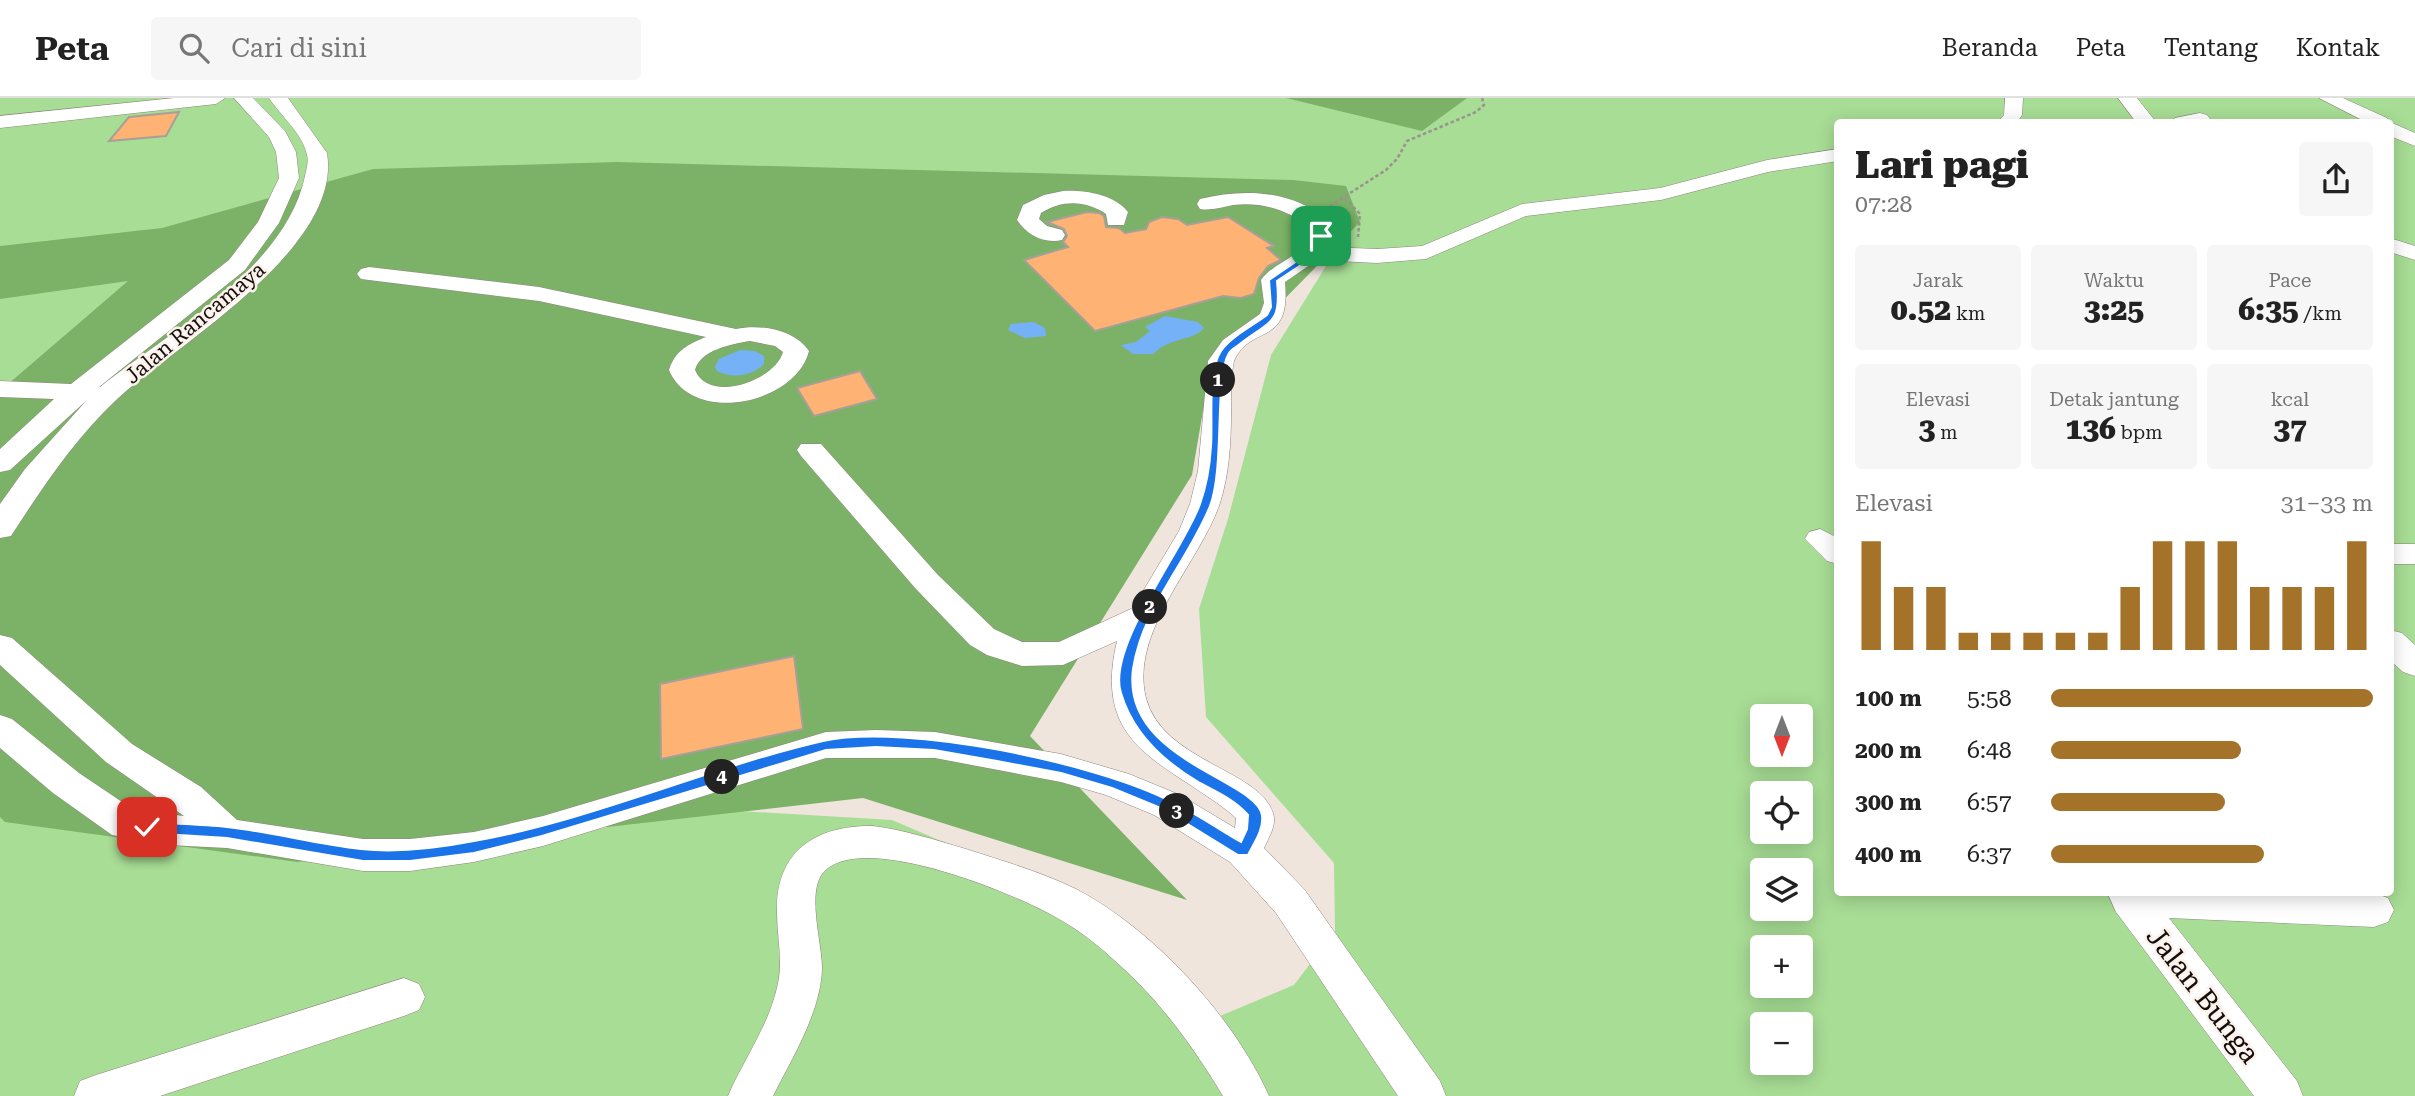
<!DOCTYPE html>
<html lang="id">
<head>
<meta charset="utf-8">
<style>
  :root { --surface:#fff; --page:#f6f6f6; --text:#222; --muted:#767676; --line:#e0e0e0; --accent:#a47329 }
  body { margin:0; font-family:"Roboto Serif",serif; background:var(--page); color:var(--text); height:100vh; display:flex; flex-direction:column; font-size:26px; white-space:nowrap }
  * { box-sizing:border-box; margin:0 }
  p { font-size:23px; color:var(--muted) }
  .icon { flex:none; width:38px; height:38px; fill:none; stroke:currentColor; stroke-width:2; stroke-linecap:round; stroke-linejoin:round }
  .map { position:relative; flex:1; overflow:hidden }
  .drawer { position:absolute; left:1834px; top:21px; width:560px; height:777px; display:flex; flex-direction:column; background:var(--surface); border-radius:7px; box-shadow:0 4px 18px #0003 }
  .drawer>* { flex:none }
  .needle { width:46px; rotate:180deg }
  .fabs { position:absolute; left:1750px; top:606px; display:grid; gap:14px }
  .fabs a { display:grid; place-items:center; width:63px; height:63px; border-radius:7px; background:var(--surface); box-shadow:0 4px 18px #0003; font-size:35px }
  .pin { position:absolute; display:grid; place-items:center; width:60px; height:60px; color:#fff; margin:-30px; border-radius:14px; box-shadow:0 4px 10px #0006 }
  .km { position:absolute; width:35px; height:35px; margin:-18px; border-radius:50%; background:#222; color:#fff; font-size:19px; line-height:35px; text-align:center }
  .round { display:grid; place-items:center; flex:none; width:74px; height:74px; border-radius:7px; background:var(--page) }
  .head { display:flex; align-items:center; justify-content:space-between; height:119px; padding:0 21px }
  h1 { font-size:38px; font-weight:800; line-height:52px }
  .metrics { display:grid; grid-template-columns:repeat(3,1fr); gap:10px; height:119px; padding:7px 21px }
  .metrics div { display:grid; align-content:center; border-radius:7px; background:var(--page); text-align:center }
  .metrics b { font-size:30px; font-weight:800 }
  .metrics small { font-size:19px; font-weight:400 }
  .metrics p { font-size:19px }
  .chart { height:196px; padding:14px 21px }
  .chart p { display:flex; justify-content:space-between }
  .chart svg { width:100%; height:126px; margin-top:7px; stroke:var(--accent); stroke-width:6 }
  ul { padding:0 21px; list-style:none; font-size:23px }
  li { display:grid; grid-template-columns:112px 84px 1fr; align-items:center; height:52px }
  li i { height:18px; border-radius:9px; background:var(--accent) }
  header { display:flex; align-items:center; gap:42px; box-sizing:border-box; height:98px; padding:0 35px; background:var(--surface); border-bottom:2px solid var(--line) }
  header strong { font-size:33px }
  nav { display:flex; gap:38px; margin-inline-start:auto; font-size:24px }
  .search { width:490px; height:63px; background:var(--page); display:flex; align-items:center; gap:18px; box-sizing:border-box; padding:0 24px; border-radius:7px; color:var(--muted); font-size:26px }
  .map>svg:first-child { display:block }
</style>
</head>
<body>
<header>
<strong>Peta</strong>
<div class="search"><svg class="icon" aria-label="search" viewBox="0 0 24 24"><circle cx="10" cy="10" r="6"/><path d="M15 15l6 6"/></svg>Cari di sini</div>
<nav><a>Beranda</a><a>Peta</a><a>Tentang</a><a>Kontak</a></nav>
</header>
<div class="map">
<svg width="2415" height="998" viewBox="0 0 2415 998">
  <rect width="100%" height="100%" fill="#efe5dd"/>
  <!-- green -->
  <path fill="#a8dd95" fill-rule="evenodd" d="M 0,0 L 2415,0 L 2415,998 L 0,998 L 0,605 L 459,764 L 689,710 L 892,722 L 1122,820 L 1220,918 L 1294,887 L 1335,833 L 1334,765 L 1206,619 L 1199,511 L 1228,421 L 1271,257 L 1339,147 L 1339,124 L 0,289 ZM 1838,24 L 2390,24 L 2390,794 L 1838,794 ZM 1762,618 L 1801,618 L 1801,656 L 1762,656 ZM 1762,695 L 1801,695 L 1801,733 L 1762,733 ZM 1762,772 L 1801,772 L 1801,810 L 1762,810 ZM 1762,849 L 1801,849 L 1801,887 L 1762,887 ZM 1762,926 L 1801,926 L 1801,964 L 1762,964 Z"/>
  <!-- forest -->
  <path fill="#7cb268" d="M 1286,0 L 1467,0 L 1422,33 Z
    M 617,64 L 1293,82 L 1346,88 L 1360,124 L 1209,278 L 1192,377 L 1030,638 L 1187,802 L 863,700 L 297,764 L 5,724 L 0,719 L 0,293 L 128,183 L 0,201 L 0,148 L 162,130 L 373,71 Z"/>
  <!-- water -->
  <path fill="#75b1f6" d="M 1165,218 L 1198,224 L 1204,230 C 1191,244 1172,238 1153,256 L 1133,256 L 1121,247 L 1136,244 L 1150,233 L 1145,229 Z
    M 1034,224 L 1045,230 L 1046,238 L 1025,240 L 1008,232 L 1011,226 Z
    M 740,252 L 755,253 L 764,258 L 764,266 C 752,278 732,281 717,273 L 715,269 L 719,261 Z"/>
  <!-- building -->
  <path fill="#feb274" stroke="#a89f98" stroke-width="2" d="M 179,14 L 166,38 L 109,43 L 129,19 Z
    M 1087,114 L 1099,115 L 1104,118 L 1106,129 L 1119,130 L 1125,135 L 1146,131 L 1149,124 L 1162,119 L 1178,121 L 1187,127 L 1228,119 L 1274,148 L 1267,150 L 1281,162 L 1268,168 L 1259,180 L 1254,196 L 1241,200 L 1223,198 L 1095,233 L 1024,162 L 1068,149 L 1063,144 L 1067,138 L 1064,131 L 1047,124 Z
    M 860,273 L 877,301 L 814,318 L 797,290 Z
    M 794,558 L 803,631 L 661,661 L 660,586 Z"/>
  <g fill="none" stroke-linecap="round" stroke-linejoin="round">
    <defs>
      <path id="minor" d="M 174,0 L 225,0 L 216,6 L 0,30 L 0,18 Z
        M 234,0 L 253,0 L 285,33 L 296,54 L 299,80 L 279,125 L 245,172 L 99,289 L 100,289 C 168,235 286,170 305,78 C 306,72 309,64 307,57 C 303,36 281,18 269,0 L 288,0 L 327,55 C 343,151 174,248 115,303 C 74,342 42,390 11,438 L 0,440 L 0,406 L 25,371 L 87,302 L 10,372 L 0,374 L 0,351 L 54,301 L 0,299 L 0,283 L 71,286 L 229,162 L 258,124 L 279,80 L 276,54 L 269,39 Z
        M 2005,0 L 2023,0 L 2022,17 L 2017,24 L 1998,24 L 2004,17 Z
        M 2118,0 L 2137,0 L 2156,24 L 2136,24 Z
        M 2319,0 L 2343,0 L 2387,20 L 2389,24 L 2390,24 L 2415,35 L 2415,48 L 2390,38 L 2390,24 L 2366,24 Z
        M 2200,15 L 2207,17 L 2210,21 L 2207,24 L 2172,24 L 2175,20 Z
        M 1838,51 L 1838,63 L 1768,74 L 1661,102 L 1526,118 L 1426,161 L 1377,165 L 1317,162 L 1285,184 C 1291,250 1251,225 1234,263 C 1230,281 1232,298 1231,316 C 1231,345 1229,377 1220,405 C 1200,465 1129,533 1146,600 C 1162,663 1260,672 1273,715 C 1277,727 1269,739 1264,750 L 1304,791 L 1440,983 L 1446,998 L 1398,998 L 1276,815 L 1230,764 L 1154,717 L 1106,697 L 1061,684 L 935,660 L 826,660 L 543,748 L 474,764 L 410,773 L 363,773 L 227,750 L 168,747 L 112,737 L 53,695 L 0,650 L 0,617 L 12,621 L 79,675 L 134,712 L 184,718 L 106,664 L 0,567 L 0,537 L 12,540 L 132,646 L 201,689 L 237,722 L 363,741 L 410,741 L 474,734 L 543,718 L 826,634 L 876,632 L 935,634 L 1061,656 L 1129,676 L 1180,697 L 1235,730 L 1236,720 L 1229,714 C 1162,662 1092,648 1117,543 L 1063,567 L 1022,568 L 987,557 L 970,547 L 916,491 L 801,358 L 797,352 L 801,346 L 821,346 L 938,477 L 994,531 L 1022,544 L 1059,544 L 1133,510 L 1179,433 L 1190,406 L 1198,373 L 1208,263 L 1223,242 L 1260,216 L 1264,205 L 1261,182 C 1277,160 1307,161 1310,130 C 1288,111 1261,104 1233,107 C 1222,109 1211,113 1200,111 L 1197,106 L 1200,101 C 1246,90 1291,92 1329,123 L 1332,128 L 1327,149 L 1377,151 L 1422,148 L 1522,106 L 1660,90 L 1767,62 Z
        M 1063,93 C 1084,92 1114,96 1128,114 L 1124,127 L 1108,127 L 1106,116 C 1085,102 1062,102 1041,115 L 1039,121 L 1047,128 L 1062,132 L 1065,137 L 1062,142 C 1044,146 1027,137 1017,122 L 1023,107 L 1044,97 Z
        M 2390,140 L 2415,148 L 2415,162 L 2390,154 Z
        M 369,169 L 539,189 L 736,231 C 760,226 794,231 809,253 C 796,306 692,328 669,272 C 675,253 688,246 706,239 L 539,203 L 361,181 L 357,176 L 361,171 ZM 750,243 L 775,248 L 783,254 C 775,283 709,306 695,272 C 700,252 732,246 750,243 Z
        M 1820,431 L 1838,440 L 1838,466 L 1827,463 L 1805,441 L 1809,434 Z
        M 2390,446 L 2415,446 L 2415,466 L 2390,466 Z
        M 2390,532 L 2402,535 L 2415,547 L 2415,578 L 2403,574 L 2390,562 Z
        M 873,728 C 905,732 935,742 966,751 C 1003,763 1041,774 1076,791 C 1153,831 1234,919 1269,998 L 1223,998 C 1193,948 1158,900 1114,862 C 1095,844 1073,828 1050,816 C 1008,793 856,731 822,776 C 807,797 822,845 822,870 C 821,914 792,960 773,998 L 728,998 C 744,961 770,926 778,885 C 783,862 777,839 777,815 C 775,753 816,727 873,728 Z
        M 2107,794 L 2374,795 L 2388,800 L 2394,812 L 2388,824 L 2374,829 L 2169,820 L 2297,983 L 2303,998 L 2254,998 L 2116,814 Z
        M 404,880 L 419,886 L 425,899 L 419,912 L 404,918 L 160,998 L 74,998 L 80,983 L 96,977 Z"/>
    </defs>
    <!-- minor casing -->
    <use href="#minor" stroke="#8e847d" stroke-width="1"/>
    <!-- path -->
    <path stroke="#9a938d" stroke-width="2.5" stroke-dasharray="3.5 2.5" stroke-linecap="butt" d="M 1345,100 L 1360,116 L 1358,139
      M 1330,108 L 1386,72 L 1397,61 L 1407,43 L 1476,14 L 1484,7 L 1482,0"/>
    <!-- minor -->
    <use href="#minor" fill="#fff" fill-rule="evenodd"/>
  </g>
  <!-- route -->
  <path fill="#1a73e8" stroke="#fff" stroke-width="2" d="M 1318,136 L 1325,138 L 1316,157 L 1277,183 C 1281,225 1273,221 1241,245 C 1238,248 1231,251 1229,255 C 1214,280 1225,369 1210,408 C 1188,463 1142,510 1133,571 C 1121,662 1256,681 1262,717 C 1264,731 1254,745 1248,757 L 1238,757 L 1163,711 L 1112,690 L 1061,675 L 997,663 L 934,652 L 876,649 L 826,652 L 542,738 L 474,755 L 410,763 L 363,763 L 227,740 L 147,735 L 140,729 L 147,724 C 174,726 200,726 227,729 C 272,734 316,746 361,751 C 398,755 438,750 474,743 C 593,722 706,670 823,643 C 906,625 1097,665 1172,704 C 1196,715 1218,731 1241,744 L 1247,731 L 1248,717 C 1235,702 1217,694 1200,685 C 1164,664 1133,636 1121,595 C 1106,549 1185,450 1200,406 C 1206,389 1210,366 1211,348 C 1213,323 1207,274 1221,253 C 1230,239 1254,227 1267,217 L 1271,209 L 1269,182 L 1310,154 Z"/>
  <g text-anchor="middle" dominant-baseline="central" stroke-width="5" stroke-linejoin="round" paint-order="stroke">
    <!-- far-street labels -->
    <g font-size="21" fill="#110e0c" stroke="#fdf2eb">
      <text transform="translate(195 225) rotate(-40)">Jalan Rancamaya</text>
    </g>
    <!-- near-street labels -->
    <g font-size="28" fill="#110e0c" stroke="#fdf2eb">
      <text transform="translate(2203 897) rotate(52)">Jalan Bunga</text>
    </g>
  </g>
</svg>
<div class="fabs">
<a><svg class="needle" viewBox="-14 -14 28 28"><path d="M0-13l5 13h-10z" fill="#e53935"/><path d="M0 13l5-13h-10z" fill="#767676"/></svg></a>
<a><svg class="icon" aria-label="locate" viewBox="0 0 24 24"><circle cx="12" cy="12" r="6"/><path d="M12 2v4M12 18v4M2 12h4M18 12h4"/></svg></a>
<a><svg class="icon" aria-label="layers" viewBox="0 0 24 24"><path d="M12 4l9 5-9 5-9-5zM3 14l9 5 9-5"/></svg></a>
<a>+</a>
<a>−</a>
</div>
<div class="pin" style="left:1321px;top:138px;background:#1e9e55"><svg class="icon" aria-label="arrive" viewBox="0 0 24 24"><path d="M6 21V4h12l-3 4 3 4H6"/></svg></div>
<div class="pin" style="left:147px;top:729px;background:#d93025"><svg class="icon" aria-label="check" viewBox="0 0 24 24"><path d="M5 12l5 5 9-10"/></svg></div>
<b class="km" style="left:1218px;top:282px">1</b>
<b class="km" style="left:1150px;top:509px">2</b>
<b class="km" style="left:1177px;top:713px">3</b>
<b class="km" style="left:722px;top:679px">4</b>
<section class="drawer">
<div class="head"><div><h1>Lari pagi</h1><p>07:28</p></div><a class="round"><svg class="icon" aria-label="share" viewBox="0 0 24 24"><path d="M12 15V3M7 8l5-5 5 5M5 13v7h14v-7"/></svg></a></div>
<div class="metrics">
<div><p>Jarak</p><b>0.52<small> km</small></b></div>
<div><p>Waktu</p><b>3:25</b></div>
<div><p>Pace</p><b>6:35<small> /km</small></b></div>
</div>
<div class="metrics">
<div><p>Elevasi</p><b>3<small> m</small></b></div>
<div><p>Detak jantung</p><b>136<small> bpm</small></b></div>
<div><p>kcal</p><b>37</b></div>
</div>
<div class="chart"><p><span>Elevasi</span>31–33 m</p>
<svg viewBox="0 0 160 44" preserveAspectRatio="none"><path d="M5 44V6M15 44V22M25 44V22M35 44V38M45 44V38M55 44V38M65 44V38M75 44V38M85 44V22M95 44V6M105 44V6M115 44V6M125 44V22M135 44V22M145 44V22M155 44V6"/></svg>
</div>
<ul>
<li><b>100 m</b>5:58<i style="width:100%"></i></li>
<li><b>200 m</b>6:48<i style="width:59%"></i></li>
<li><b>300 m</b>6:57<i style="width:54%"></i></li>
<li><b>400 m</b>6:37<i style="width:66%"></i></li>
</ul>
</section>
</div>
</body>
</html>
